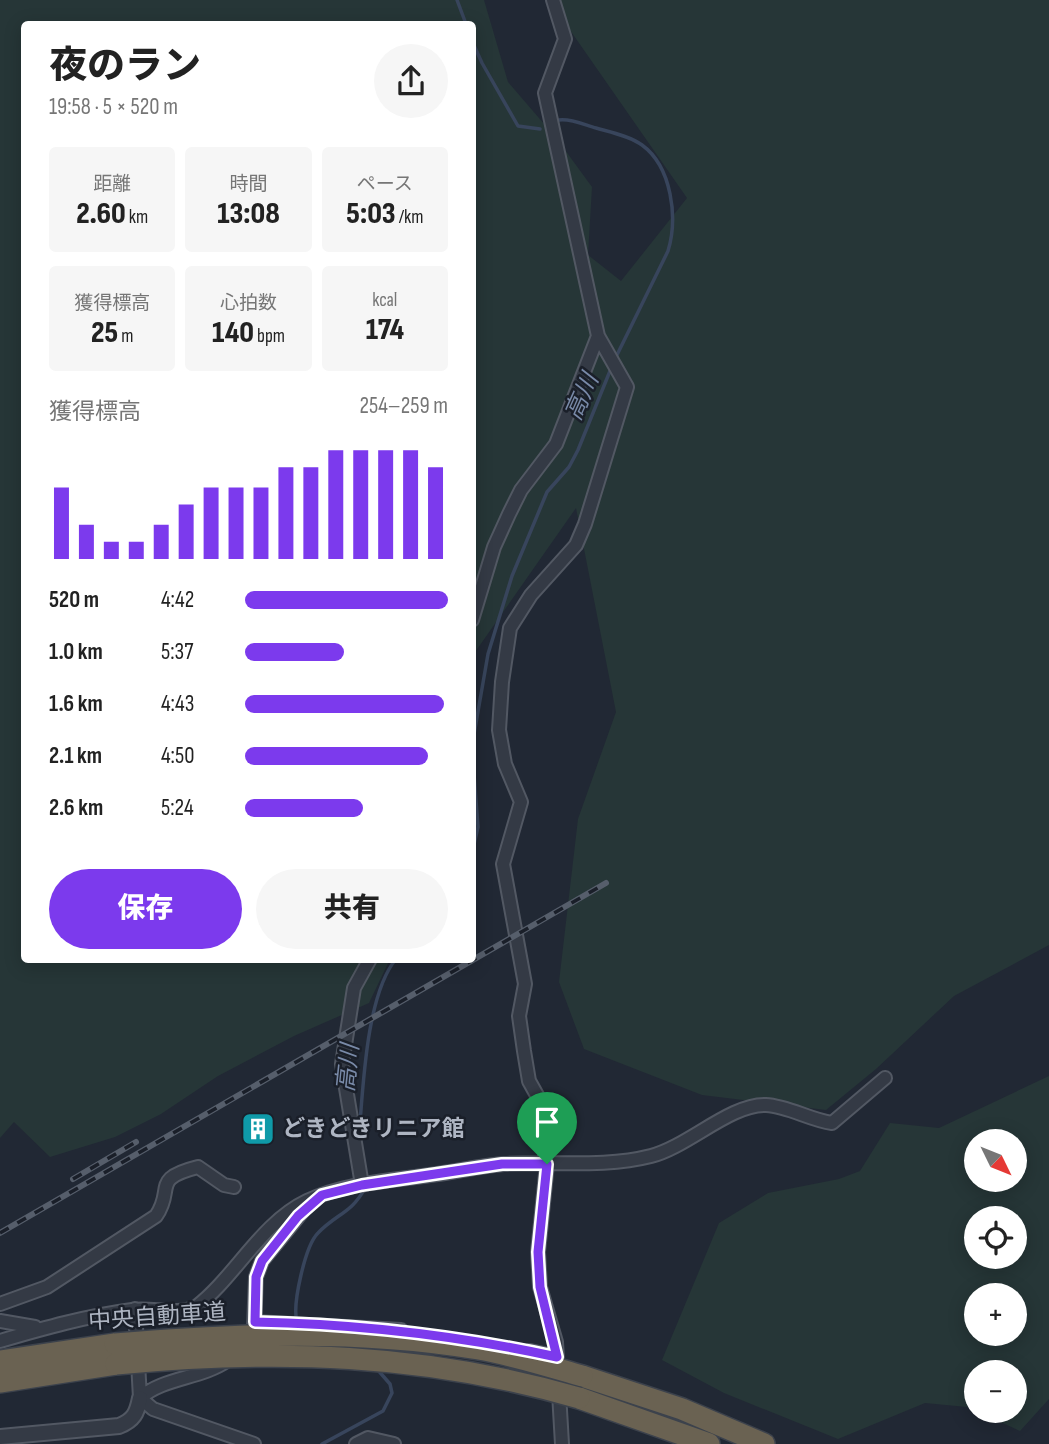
<!DOCTYPE html>
<html lang="ja">
<head>
<meta charset="utf-8">
<style>
  :root { --surface:#fff; --page:#f6f6f6; --text:#222; --muted:#767676; --accent:#7c3aed }
  body { margin:0; font-family:"Sofia Sans Condensed","Noto Sans JP",sans-serif; background:var(--page); color:var(--text); height:100vh; display:flex; flex-direction:column; font-size:26px; white-space:nowrap }
  * { box-sizing:border-box; margin:0 }
  p { font-size:23px; color:var(--muted) }
  .icon { flex:none; width:38px; height:38px; fill:none; stroke:currentColor; stroke-width:2; stroke-linecap:round; stroke-linejoin:round }
  .map { position:relative; flex:1; overflow:hidden }
  .side { position:absolute; left:21px; top:21px; width:455px; height:942px; display:flex; flex-direction:column; background:var(--surface); border-radius:7px; box-shadow:0 4px 18px #0003 }
  .side>* { flex:none }
  .needle { width:46px; rotate:133deg }
  .controls { position:absolute; left:964px; top:1129px; display:grid; gap:14px }
  .controls a { display:grid; place-items:center; width:63px; height:63px; border-radius:50%; background:var(--surface); box-shadow:0 4px 18px #0003; font-size:35px }
  .pin { position:absolute; display:grid; place-items:center; width:60px; height:60px; color:#fff; margin:-72px -30px; border-radius:50% 50% 50% 0; rotate:-45deg; box-shadow:0 0 7px #0007 }
  .pin .icon { rotate:45deg }
  .round { display:grid; place-items:center; flex:none; width:74px; height:74px; border-radius:37px; background:var(--page) }
  .overview { display:flex; align-items:center; justify-content:space-between; height:119px; padding:0 28px }
  h1 { font-size:38px; font-weight:800; line-height:52px }
  .stats { display:grid; grid-template-columns:repeat(3,1fr); gap:10px; height:119px; padding:7px 28px }
  .stats div { display:grid; align-content:center; border-radius:7px; background:var(--page); text-align:center }
  .stats b { font-size:30px; font-weight:800 }
  .stats small { font-size:19px; font-weight:400 }
  .stats p { font-size:19px }
  .chart { height:196px; padding:14px 28px }
  .chart p { display:flex; justify-content:space-between }
  .chart svg { width:100%; height:126px; margin-top:7px; stroke:var(--accent); stroke-width:6 }
  .primary-button { display:flex; gap:14px; margin-top:auto; padding:14px 28px }
  .primary-button a { flex:1; height:80px; border-radius:42px; background:var(--accent); color:#fff; font-size:28px; font-weight:800; line-height:80px; text-align:center }
  .primary-button a+a { background:var(--page); color:var(--text) }
  ul { padding:0 28px; list-style:none; font-size:23px }
  li { display:grid; grid-template-columns:112px 84px 1fr; align-items:center; height:52px }
  li i { height:18px; border-radius:9px; background:var(--accent) }
  .map>svg:first-child { display:block }
</style>
</head>
<body>
<div class="map">
<svg width="1049" height="1444" viewBox="0 0 1049 1444">
  <rect width="100%" height="100%" fill="#212834"/>
  <!-- green -->
  <path fill="#263637" fill-rule="evenodd" d="M 0,0 L 484,0 L 508,82 L 557,139 L 592,187 L 588,255 L 621,281 L 687,198 L 549,0 L 1049,0 L 1049,945 L 954,996 L 876,1069 L 826,1110 L 702,1095 L 584,1049 L 559,982 L 578,819 L 616,712 L 576,508 L 473,655 L 472,24 L 24,24 L 24,959 L 390,959 L 369,1003 L 294,1036 L 218,1076 L 161,1114 L 115,1137 L 50,1157 L 14,1122 L 0,1138 Z
    M 1049,1076 L 1049,1399 L 1020,1431 L 967,1407 L 925,1403 L 838,1439 L 724,1393 L 662,1360 L 719,1223 L 768,1193 L 839,1179 L 860,1171 L 890,1123 L 939,1128 ZM 976,1141 L 1015,1141 L 1015,1180 L 976,1180 ZM 976,1218 L 1015,1218 L 1015,1256 L 976,1256 ZM 976,1295 L 1015,1295 L 1015,1334 L 976,1334 ZM 976,1372 L 1015,1372 L 1015,1410 L 976,1410 Z"/>
  <g fill="none" stroke-linecap="round" stroke-linejoin="round">
    <!-- stream -->
    <path stroke="#38455c" stroke-width="3.5" d="M 457,0 L 466,24
      M 472,41 L 482,63 L 518,126 L 540,129
      M 559,120 C 570,118 585,125 596,128 C 610,132 630,136 642,145 C 672,167 678,218 668,251 L 615,359
      M 472,746 L 488,654 L 512,576 L 547,492 L 569,467 L 578,450 L 612,366
      M 472,748 L 478,827 L 472,853
      M 359,1136 C 363,1089 366,995 396,959
      M 297,1322 C 292,1305 305,1246 318,1233 C 336,1214 352,1213 365,1188
      M 322,1444 L 383,1411 L 392,1393 L 390,1384 L 377,1369"/>
    <defs>
      <path id="minor" d="M 472,620 L 494,547 L 509,514 L 521,490 L 556,444 L 598,336 L 545,93 L 565,39 L 553,0
        M 544,1163 L 549,1128 L 543,1106 L 529,1081 L 524,1051 L 519,1016 L 525,984 L 503,864 L 521,802 L 505,764 L 499,730 L 502,682 L 510,628 L 531,595 L 576,545 L 585,524 L 627,387 L 598,336
        M 547,1164 L 538,1252 L 540,1287 L 556,1342 L 562,1444
        M 362,1185 L 342,1064 L 354,988 L 370,959
        M 0,1304 L 47,1287 L 156,1216 C 175,1189 150,1179 198,1167 L 224,1185 L 234,1187
        M 135,1309 L 140,1398 L 153,1409 L 254,1444
        M 0,1321 L 35,1327
        M 255,1322 L 401,1330
        M 254,1328 L 256,1277 L 262,1261 L 302,1212
        M 0,1341 C 44,1328 87,1316 132,1310 C 153,1307 176,1316 196,1307 C 235,1277 261,1223 307,1201 C 344,1183 390,1181 430,1175 C 455,1172 479,1166 504,1164 C 552,1161 604,1168 651,1156 C 689,1146 730,1104 766,1105 C 788,1106 810,1120 832,1123 L 885,1078
        M 530,1351 L 557,1357
        M 140,1398 C 164,1377 201,1379 228,1360
        M 356,1444 L 368,1438 L 394,1444"/>
      <path id="tertiary" d="M 0,1437 L 119,1426 C 134,1420 137,1413 140,1398"/>
      <path id="motorway" d="M 0,1361 L 115,1344
        M 582,1376 L 682,1409 L 764,1444
        M 0,1382 L 116,1364
        M 579,1398 L 709,1444"/>
    </defs>
    <!-- minor casing -->
    <use href="#minor" stroke="#525863" stroke-width="16"/>
    <!-- tertiary casing -->
    <use href="#tertiary" stroke="#525863" stroke-width="18"/>
    <!-- motorway casing -->
    <use href="#motorway" stroke="#3c424c" stroke-width="24"/>
    <!-- minor -->
    <use href="#minor" stroke="#343a45" stroke-width="12"/>
    <!-- tertiary -->
    <use href="#tertiary" stroke="#343a45" stroke-width="14"/>
    <!-- motorway -->
    <use href="#motorway" stroke="#6a6252" stroke-width="21"/>
    <defs>
      <path id="rail" d="M 73,1179 L 136,1142
        M 0,1233 L 606,883"/>
    </defs>
    <!-- rail casing -->
    <use href="#rail" stroke="#565e6b" stroke-width="6"/>
    <!-- rail -->
    <use href="#rail" stroke="#1a1f29" stroke-width="3.5" stroke-dasharray="10" stroke-linecap="butt"/>
    <defs>
      <path id="motorway-bridge" d="M 115,1344 C 237,1334 358,1329 478,1349 C 513,1355 548,1366 582,1376
        M 116,1364 C 276,1349 424,1353 579,1398"/>
    </defs>
    <!-- motorway-bridge casing -->
    <use href="#motorway-bridge" stroke="#3c424c" stroke-width="24" stroke-linecap="butt"/>
    <!-- motorway-bridge -->
    <use href="#motorway-bridge" stroke="#6a6252" stroke-width="21"/>
  </g>
  <g fill="none" stroke-linecap="round" stroke-linejoin="round">
    <defs>
      <path id="route" d="M 502,1164 L 547,1164 L 538,1252 L 540,1287 L 557,1357 C 456,1335 358,1324 255,1322 L 256,1277 L 262,1261 L 298,1216 L 322,1195 L 362,1185 Z"/>
    </defs>
    <!-- route casing -->
    <use href="#route" stroke="#fff" stroke-width="14"/>
    <!-- route -->
    <use href="#route" stroke="#7c3aed" stroke-width="9"/>
  </g>
  <!-- icons -->
  <defs>
    <symbol id="building-square" viewBox="-11 -11 22 22"><rect x="-9" y="-9" width="18" height="18" rx="4" fill="#0f9aa8" stroke="#1a1f29"/><path d="M-4-6H4V6H1V3H-1V6H-4ZM-2.5-4.3h1.7v1.8h-1.7ZM.8-4.3h1.7v1.8H.8ZM-2.5-1h1.7V.8h-1.7ZM.8-1h1.7V.8H.8Z" fill="#fff"/></symbol>
  </defs>
  <g fill-rule="evenodd">
    <use href="#building-square" x="239" y="1110" width="38" height="38"/>
  </g>
  <g text-anchor="middle" dominant-baseline="central" stroke-width="5" stroke-linejoin="round" paint-order="stroke">
    <!-- poi labels -->
    <g font-size="23" font-weight="bold" fill="#aeb5c2" stroke="#1a1f29" text-anchor="start">
      <text x="282" y="1129">どきどきリニア館</text>
    </g>
    <!-- street labels -->
    <g font-size="23" fill="#aeb5c2" stroke="#1a1f29">
      <text transform="translate(157 1317) rotate(-4)">中央自動車道</text>
    </g>
    <!-- water labels -->
    <g font-size="24" font-style="italic" fill="#798aa8" stroke="#1a1f29">
      <text transform="translate(582 397) rotate(-66)">高川</text>
      <text transform="translate(348 1068) rotate(-84)">高川</text>
    </g>
  </g>
</svg>
<div class="controls">
<a><svg class="needle" viewBox="-14 -14 28 28"><path d="M0-13l5 13h-10z" fill="#e53935"/><path d="M0 13l5-13h-10z" fill="#767676"/></svg></a>
<a><svg class="icon" aria-label="locate" viewBox="0 0 24 24"><circle cx="12" cy="12" r="6"/><path d="M12 2v4M12 18v4M2 12h4M18 12h4"/></svg></a>
<a>+</a>
<a>−</a>
</div>
<div class="pin" style="left:547px;top:1164px;background:#1e9e55"><svg class="icon" aria-label="arrive" viewBox="0 0 24 24"><path d="M6 21V4h12l-3 4 3 4H6"/></svg></div>
<section class="side">
<div class="overview"><div><h1>夜のラン</h1><p>19:58 · 5 × 520 m</p></div><a class="round"><svg class="icon" aria-label="share" viewBox="0 0 24 24"><path d="M12 15V3M7 8l5-5 5 5M5 13v7h14v-7"/></svg></a></div>
<div class="stats">
<div><p>距離</p><b>2.60<small> km</small></b></div>
<div><p>時間</p><b>13:08</b></div>
<div><p>ペース</p><b>5:03<small> /km</small></b></div>
</div>
<div class="stats">
<div><p>獲得標高</p><b>25<small> m</small></b></div>
<div><p>心拍数</p><b>140<small> bpm</small></b></div>
<div><p>kcal</p><b>174</b></div>
</div>
<div class="chart"><p><span>獲得標高</span>254–259 m</p>
<svg viewBox="0 0 160 44" preserveAspectRatio="none"><path d="M5 44V19M15 44V32M25 44V38M35 44V38M45 44V32M55 44V25M65 44V19M75 44V19M85 44V19M95 44V12M105 44V12M115 44V6M125 44V6M135 44V6M145 44V6M155 44V12"/></svg>
</div>
<ul>
<li><b>520 m</b>4:42<i style="width:100%"></i></li>
<li><b>1.0 km</b>5:37<i style="width:49%"></i></li>
<li><b>1.6 km</b>4:43<i style="width:98%"></i></li>
<li><b>2.1 km</b>4:50<i style="width:90%"></i></li>
<li><b>2.6 km</b>5:24<i style="width:58%"></i></li>
</ul>
<div class="primary-button"><a>保存</a><a>共有</a></div>
</section>
</div>
</body>
</html>
